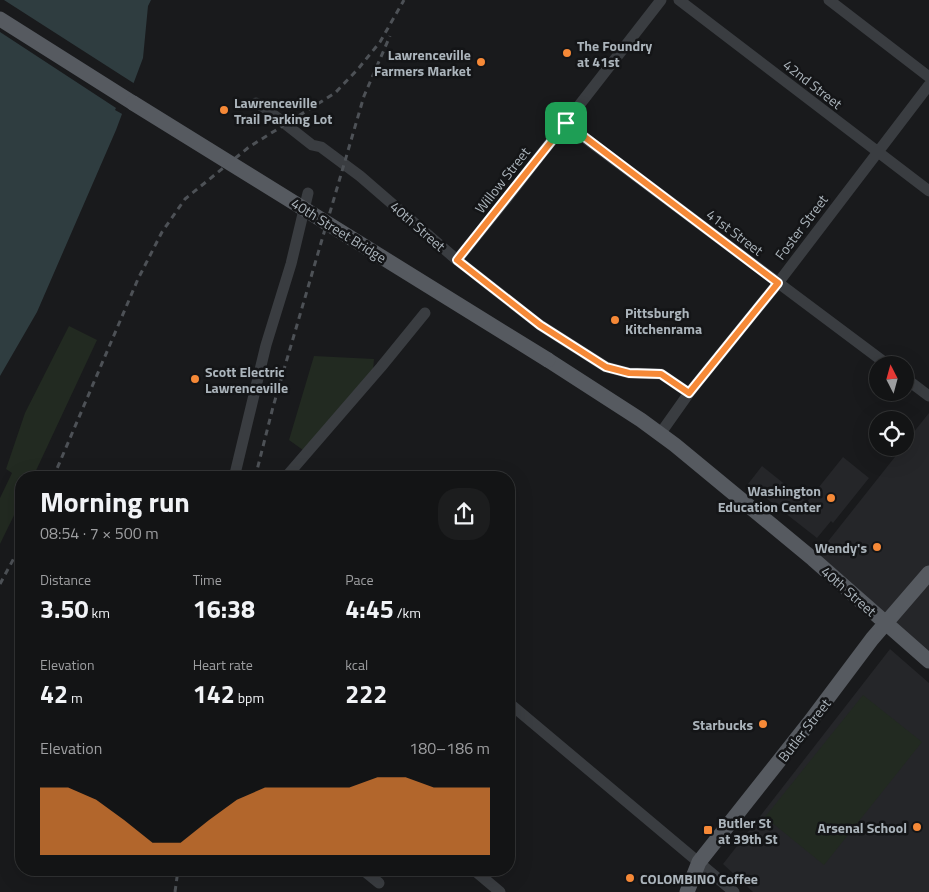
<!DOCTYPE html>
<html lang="en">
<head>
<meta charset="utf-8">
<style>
  :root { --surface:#131415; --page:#1c1d1e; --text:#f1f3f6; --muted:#9d9ea0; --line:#323334; --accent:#f68937 }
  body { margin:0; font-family:"Titillium Web",sans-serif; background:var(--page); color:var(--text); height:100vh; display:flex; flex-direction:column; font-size:19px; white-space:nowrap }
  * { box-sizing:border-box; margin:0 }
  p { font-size:16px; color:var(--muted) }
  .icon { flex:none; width:28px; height:28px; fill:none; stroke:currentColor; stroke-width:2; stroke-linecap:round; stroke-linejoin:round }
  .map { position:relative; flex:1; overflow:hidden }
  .panel { position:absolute; left:15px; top:471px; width:500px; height:405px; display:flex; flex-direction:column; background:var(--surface); border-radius:20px; box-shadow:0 5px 20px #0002,0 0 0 1px var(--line) }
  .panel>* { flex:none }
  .needle { width:32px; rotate:354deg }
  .tools { position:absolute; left:869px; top:356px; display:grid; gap:10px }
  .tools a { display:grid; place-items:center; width:45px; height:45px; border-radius:50%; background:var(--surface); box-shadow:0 5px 20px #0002,0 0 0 1px var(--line); font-size:25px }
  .pin { position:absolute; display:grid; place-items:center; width:42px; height:42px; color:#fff; margin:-21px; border-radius:10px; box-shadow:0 2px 8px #0006 }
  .round { display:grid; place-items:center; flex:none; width:52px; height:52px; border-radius:20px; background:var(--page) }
  .overview { display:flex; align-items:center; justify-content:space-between; height:85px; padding:0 25px }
  h1 { font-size:28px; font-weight:700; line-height:38px }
  .metrics { display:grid; grid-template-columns:repeat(3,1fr); gap:8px; height:85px; padding:5px 25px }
  .metrics div { display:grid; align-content:center }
  .metrics b { font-size:25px; font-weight:700 }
  .metrics small { font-size:14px; font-weight:400 }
  .metrics p { font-size:14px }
  .chart { height:140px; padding:10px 25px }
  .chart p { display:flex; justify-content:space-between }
  .chart svg { width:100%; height:90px; margin-top:5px; fill:var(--accent); opacity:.7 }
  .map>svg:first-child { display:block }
</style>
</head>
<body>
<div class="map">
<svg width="929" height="892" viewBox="0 0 929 892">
  <rect width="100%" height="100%" fill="#191a1c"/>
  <!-- built -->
  <path fill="#252629" d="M 929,413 L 929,661 L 818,554 L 902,448 L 905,448 L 905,443 Z
    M 843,457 L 869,478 L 833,523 L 831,521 L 817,538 L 748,484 L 762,466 L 807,502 Z
    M 890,649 L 929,683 L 929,892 L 753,892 L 723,864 Z"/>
  <!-- green -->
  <path fill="#222a21" d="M 69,326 L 97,340 L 33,477 L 21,478 L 21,501 L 0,544 L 0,498 L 12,473 L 6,469 L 25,413 Z
    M 314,356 L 374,359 L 373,370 L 303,450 L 289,440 Z
    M 863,695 L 922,742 L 824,865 L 765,817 Z"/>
  <!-- water -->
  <path fill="#2f3d40" d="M 0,0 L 151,0 L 148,6 L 143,58 L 116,130 L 37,312 L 0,376 Z"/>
  <!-- pier -->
  <path fill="#191a1c" d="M 0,0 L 4,0 L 135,84 L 124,115 L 115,110 L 116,108 L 0,32 Z"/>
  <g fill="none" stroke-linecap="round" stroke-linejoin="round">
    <!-- minor -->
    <path stroke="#3a3d41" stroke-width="11" d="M 679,0 L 929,191
      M 829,0 L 929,77
      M 256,103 L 265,108 L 312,145 L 321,147 L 360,176 L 457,260 L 540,325 L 606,367 L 629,373 L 661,374 L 689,393
      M 565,123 L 888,365
      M 457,260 L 507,198 L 661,0
      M 905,378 L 929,396
      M 660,434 L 689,393 L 778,283 L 929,85
      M 234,478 L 266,345 L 291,264 L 308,193
      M 285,478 L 381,367 L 425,313
      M 509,703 L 734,892
      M 363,870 L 379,883
      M 474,870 L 500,892"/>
    <!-- major -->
    <path stroke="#565a60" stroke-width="15" d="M 0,19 L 133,103
      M 548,360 L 641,420 L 675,445 L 813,559 L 929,661
      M 687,892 L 699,862 L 809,723 L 872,639 L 929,573"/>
    <!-- rail -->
    <path stroke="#4d5156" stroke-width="3" stroke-dasharray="6 5" stroke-linecap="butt" d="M 53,478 L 138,279 L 162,232 L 185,199 L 249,147 L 335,93 L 358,69 L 380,42 L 404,0
      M 255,478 L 273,407 L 364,96 L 390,36
      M 0,584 L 21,545
      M 175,892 L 178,870"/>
    <!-- major-bridge -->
    <path stroke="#565a60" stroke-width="15" d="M 133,103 L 548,360"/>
  </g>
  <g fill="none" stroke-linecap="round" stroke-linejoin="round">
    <defs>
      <path id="route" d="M 566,123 L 778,283 L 689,393 L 661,374 L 629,373 L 606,367 L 540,325 L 457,260 Z"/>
    </defs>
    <!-- route casing -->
    <use href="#route" stroke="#fff" stroke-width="10"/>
    <!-- route -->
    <use href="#route" stroke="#f68937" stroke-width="6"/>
  </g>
  <!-- markers -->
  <g fill="#f68937" stroke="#141517" stroke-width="2">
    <circle cx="567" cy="53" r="5"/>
    <circle cx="481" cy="62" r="5"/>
    <circle cx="224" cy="110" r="5"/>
    <circle cx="615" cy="320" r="5"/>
    <circle cx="195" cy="379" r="5"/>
    <circle cx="831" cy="498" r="5"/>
    <circle cx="877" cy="547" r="5"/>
    <circle cx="763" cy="724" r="5"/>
    <circle cx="917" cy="827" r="5"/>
    <rect x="703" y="825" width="10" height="10" rx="2.5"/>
    <circle cx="630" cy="878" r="5"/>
  </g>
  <g text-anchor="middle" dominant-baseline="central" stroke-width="5" stroke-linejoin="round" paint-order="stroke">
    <!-- poi labels -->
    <g font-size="14" font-weight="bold" fill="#abb4bb" stroke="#141517" text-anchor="start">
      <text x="577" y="45">The Foundry<tspan x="577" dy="16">at 41st</tspan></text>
      <text x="471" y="54" text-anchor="end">Lawrenceville<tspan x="471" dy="16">Farmers Market</tspan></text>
      <text x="234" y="102">Lawrenceville<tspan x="234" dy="16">Trail Parking Lot</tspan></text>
      <text x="625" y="312">Pittsburgh<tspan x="625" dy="16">Kitchenrama</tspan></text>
      <text x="205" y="371">Scott Electric<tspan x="205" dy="16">Lawrenceville</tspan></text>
      <text x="821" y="490" text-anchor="end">Washington<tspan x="821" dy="16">Education Center</tspan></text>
      <text x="867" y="547" text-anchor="end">Wendy's</text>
      <text x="753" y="724" text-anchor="end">Starbucks</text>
      <text x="718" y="822">Butler St<tspan x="718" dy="16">at 39th St</tspan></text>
      <text x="907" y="827" text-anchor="end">Arsenal School</text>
      <text x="640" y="878">COLOMBINO Coffee</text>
    </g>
    <!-- street labels -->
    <g font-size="14" fill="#abb4bb" stroke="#141517">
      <text transform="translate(813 84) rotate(38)">42nd Street</text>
      <text transform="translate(502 180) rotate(-52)">Willow Street</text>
      <text transform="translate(418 226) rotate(41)">40th Street</text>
      <text transform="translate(801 227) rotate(-53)">Foster Street</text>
      <text transform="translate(339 230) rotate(32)">40th Street Bridge</text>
      <text transform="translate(735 232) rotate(37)">41st Street</text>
      <text transform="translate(849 591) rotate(41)">40th Street</text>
      <text transform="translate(804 730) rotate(-52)">Butler Street</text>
    </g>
  </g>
</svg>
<div class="tools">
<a><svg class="needle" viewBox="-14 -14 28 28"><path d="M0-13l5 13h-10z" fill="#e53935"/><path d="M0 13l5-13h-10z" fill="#9d9ea0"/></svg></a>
<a><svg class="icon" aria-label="locate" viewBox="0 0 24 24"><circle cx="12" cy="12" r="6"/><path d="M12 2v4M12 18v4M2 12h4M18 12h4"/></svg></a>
</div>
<div class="pin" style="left:566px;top:123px;background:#1e9e55"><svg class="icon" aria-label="arrive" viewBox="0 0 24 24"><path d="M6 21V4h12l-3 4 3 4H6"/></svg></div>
<section class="panel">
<div class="overview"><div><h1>Morning run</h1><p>08:54 · 7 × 500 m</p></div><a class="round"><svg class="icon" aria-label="share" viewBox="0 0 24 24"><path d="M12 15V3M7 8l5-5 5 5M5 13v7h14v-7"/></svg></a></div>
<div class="metrics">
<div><p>Distance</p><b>3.50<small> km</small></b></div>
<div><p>Time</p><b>16:38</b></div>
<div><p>Pace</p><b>4:45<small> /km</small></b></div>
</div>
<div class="metrics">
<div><p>Elevation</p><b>42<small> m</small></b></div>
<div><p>Heart rate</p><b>142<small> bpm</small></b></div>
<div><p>kcal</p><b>222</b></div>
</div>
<div class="chart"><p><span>Elevation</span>180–186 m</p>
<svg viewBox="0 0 160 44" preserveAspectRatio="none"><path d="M0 44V11L10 11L20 17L30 27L40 38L50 38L60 27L70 17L80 11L90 11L100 11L110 11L120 6L130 6L140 11L150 11L160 11V44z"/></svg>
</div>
</section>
</div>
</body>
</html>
